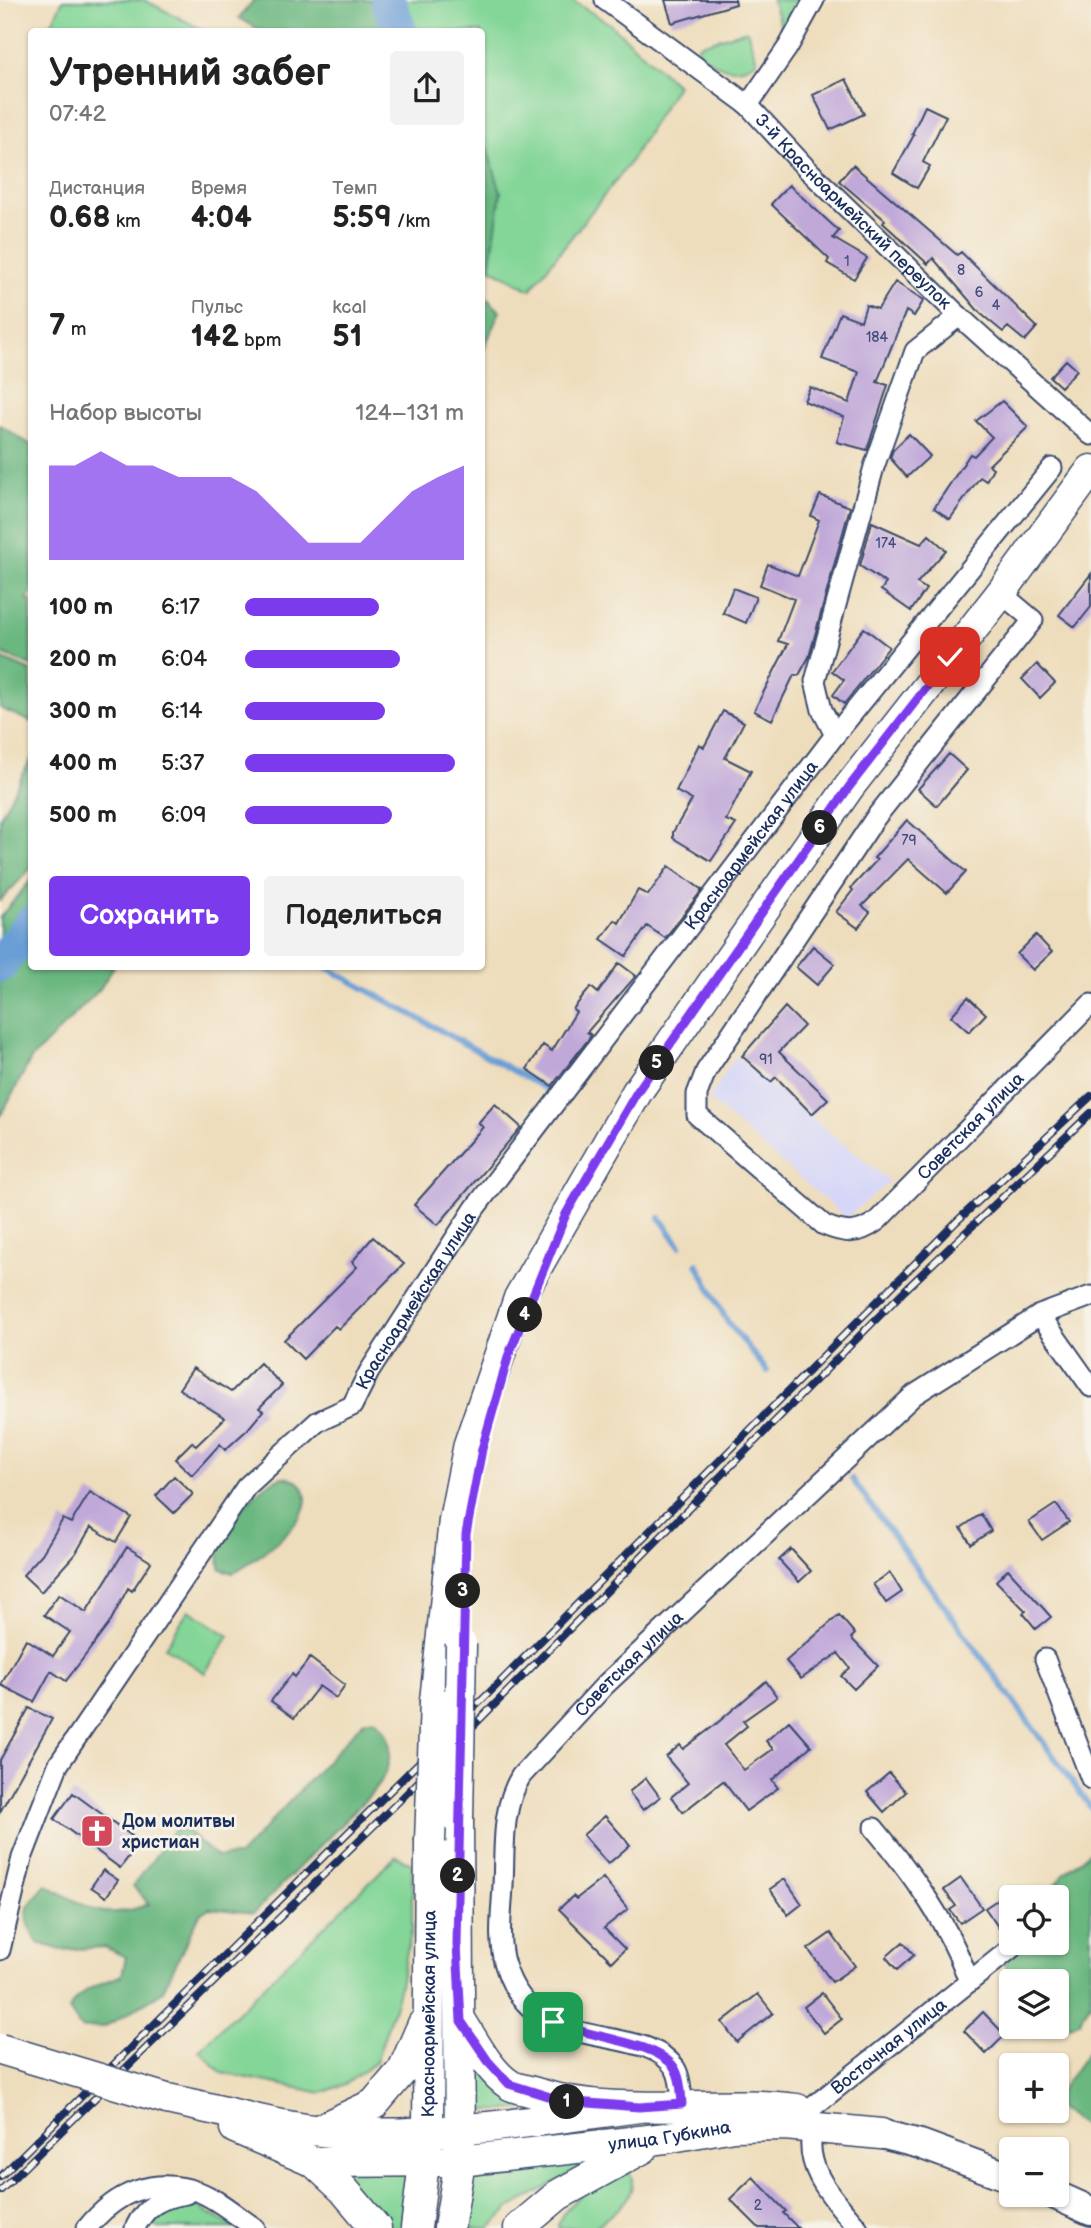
<!DOCTYPE html>
<html lang="ru">
<head>
<meta charset="utf-8">
<style>
  :root { --surface:#fff; --page:#f2f2f2; --text:#222; --muted:#767676; --accent:#7c3aed }
  body { margin:0; font-family:"Balsamiq Sans",sans-serif; background:var(--page); color:var(--text); height:100vh; display:flex; flex-direction:column; font-size:26px; white-space:nowrap }
  * { box-sizing:border-box; margin:0 }
  p { font-size:23px; color:var(--muted) }
  .icon { flex:none; width:38px; height:38px; fill:none; stroke:currentColor; stroke-width:2; stroke-linecap:round; stroke-linejoin:round }
  .map { position:relative; flex:1; overflow:hidden }
  .drawer { position:absolute; left:28px; top:28px; width:457px; height:942px; display:flex; flex-direction:column; background:var(--surface); border-radius:7px; box-shadow:0 2px 5px #0004 }
  .drawer>* { flex:none }
  .fabs { position:absolute; left:999px; top:1885px; display:grid; gap:14px }
  .fabs a { display:grid; place-items:center; width:70px; height:70px; border-radius:7px; background:var(--surface); box-shadow:0 2px 5px #0004; font-size:35px }
  .pin { position:absolute; display:grid; place-items:center; width:60px; height:60px; color:#fff; margin:-30px; border-radius:14px; box-shadow:0 4px 10px #0006 }
  .km { position:absolute; width:35px; height:35px; margin:-18px; border-radius:50%; background:#222; color:#fff; font-size:19px; line-height:35px; text-align:center }
  .round { display:grid; place-items:center; flex:none; width:74px; height:74px; border-radius:7px; background:var(--page) }
  .headline { display:flex; align-items:center; justify-content:space-between; height:119px; padding:0 21px }
  h1 { font-size:38px; font-weight:700; line-height:52px }
  .figures { display:grid; grid-template-columns:repeat(3,1fr); gap:10px; height:119px; padding:7px 21px }
  .figures div { display:grid; align-content:center }
  .figures b { font-size:30px; font-weight:700 }
  .figures small { font-size:19px; font-weight:400 }
  .figures p { font-size:19px }
  .chart { height:196px; padding:14px 21px }
  .chart p { display:flex; justify-content:space-between }
  .chart svg { width:100%; height:126px; margin-top:7px; fill:var(--accent); opacity:.7 }
  .cta { display:flex; gap:14px; margin-top:auto; padding:14px 21px }
  .cta a { flex:1; height:80px; border-radius:7px; background:var(--accent); color:#fff; font-size:28px; font-weight:700; line-height:80px; text-align:center }
  .cta a+a { background:var(--page); color:var(--text) }
  ul { padding:0 21px; list-style:none; font-size:23px }
  li { display:grid; grid-template-columns:112px 84px 1fr; align-items:center; height:52px }
  li i { height:18px; border-radius:9px; background:var(--accent) }
  .map>svg:first-child { display:block }
</style>
</head>
<body>
<div class="map">
<svg width="1091" height="2228" viewBox="0 0 1091 2228">
  <rect width="100%" height="100%" fill="#f7f3e8"/>
  <filter id="ink" filterUnits="userSpaceOnUse"><feTurbulence type="fractalNoise" baseFrequency=".0143" numOctaves="2"/><feDisplacementMap in="SourceGraphic" scale="14" xChannelSelector="R" yChannelSelector="G"/><feConvolveMatrix kernelMatrix="1 2 1 2 8 2 1 2 1" color-interpolation-filters="sRGB"/></filter>
  <filter id="wash" filterUnits="userSpaceOnUse"><feTurbulence type="fractalNoise" baseFrequency=".00686" numOctaves="4" result="noise"/><feDisplacementMap in="SourceGraphic" scale="28" xChannelSelector="R" yChannelSelector="G"/><feGaussianBlur stdDeviation="1.57" result="paint"/><feColorMatrix in="noise" values="0 0 0 0 0 0 0 0 0 0 0 0 0 0 0 0 0 1.4 0 .05"/><feComposite in="paint" operator="in"/></filter>
  <g filter="url(#wash)">
    <rect width="100%" height="100%" fill="#eeddbc"/>
    <!-- built -->
    <path fill="#d6d7f8" d="M 735,1056 L 890,1181 L 846,1218 L 709,1100 Z"/>
    <!-- green -->
    <path fill="#83d697" stroke="#4f827a" stroke-width="2" d="M 63,0 L 144,0 L 205,31 L 48,31 Z
      M 406,0 L 571,0 L 610,24 L 677,85 L 628,165 L 530,290 L 490,268 L 501,192 L 481,130 L 481,32 L 417,31 L 406,10 Z
      M 772,0 L 797,0 L 807,6 L 787,42 Z
      M 747,30 L 757,61 C 735,77 717,67 698,52 L 698,45 Z
      M 189,1610 L 229,1636 L 205,1673 L 165,1647 Z
      M 396,1856 L 412,1864 L 412,1929 L 397,1998 L 376,2062 L 347,2083 L 322,2093 L 222,2073 L 199,2050 Z
      M 470,2044 L 555,2108 L 473,2111 Z
      M 602,2156 L 510,2208 L 490,2228 L 458,2228 L 468,2170 Z
      M 338,2168 L 406,2172 L 405,2228 L 385,2228 Z
      M 630,2173 C 641,2197 609,2215 594,2228 L 558,2228 C 558,2204 608,2174 630,2173 Z
      M 190,2202 L 235,2228 L 158,2228 L 145,2220 Z"/>
    <!-- forest -->
    <path fill="#6ab780" stroke="#42736f" stroke-width="2" d="M 254,0 L 406,0 L 407,10 L 417,31 L 262,31 L 239,18 Z
      M 481,130 L 501,192 L 490,268 L 481,267 Z
      M 481,293 L 500,311 L 481,356 Z
      M 0,425 L 31,445 L 32,591 L 27,599 L 31,601 L 31,666 L 0,653 Z
      M 0,658 L 31,671 L 31,722 L 0,708 Z
      M 31,759 L 31,868 L 0,901 L 0,817 Z
      M 31,880 L 32,966 L 114,966 L 100,989 L 31,1059 L 0,1117 L 0,917 Z
      M 282,1477 C 293,1478 299,1480 304,1490 C 318,1519 253,1562 232,1573 L 221,1569 C 209,1540 255,1485 282,1477 Z
      M 374,1719 C 400,1739 391,1772 371,1794 L 254,1913 L 209,1908 L 200,1914 L 162,1992 L 113,2022 L 103,2027 L 81,2028 L 69,2010 C 78,1989 103,1983 122,1975 L 126,1957 L 105,1947 L 61,1950 L 38,1943 C 20,1913 23,1910 46,1885 C 89,1907 100,1923 149,1904 L 133,1886 L 175,1830 L 185,1829 L 217,1857 L 239,1856 L 364,1721 Z
      M 1091,1851 L 1091,2002 L 1080,2021 L 1061,2030 L 1057,2026 L 1057,1981 L 1017,1981 L 1006,1969 L 1006,1946 L 1012,1942 L 1057,1942 L 1057,1897 L 1046,1897 L 1065,1873 Z
      M 1091,2048 L 1091,2130 L 1057,2107 L 1057,2095 Z"/>
    <g fill="none" stroke-linecap="round" stroke-linejoin="round">
      <!-- stream -->
      <path stroke="#6b9ed6" stroke-width="6" d="M 324,966 L 548,1090
        M 660,1218 L 680,1246
        M 697,1264 L 727,1321 L 767,1371
        M 852,1479 L 1091,1808"/>
      <!-- river -->
      <path stroke="#6b9ed6" stroke-width="35" d="M 388,0 L 400,32
        M 0,965 L 32,922"/>
    </g>
    <g id="blocks">
      <!-- building -->
      <path fill="#c0a8d9" d="M 665,0 L 735,0 L 736,4 L 672,23 Z
        M 846,79 L 864,114 L 830,130 L 813,95 Z
        M 925,106 L 946,116 L 923,162 L 930,166 L 917,188 L 893,173 L 914,135 L 912,134 Z
        M 853,165 L 957,255 L 961,252 L 1037,327 L 1025,341 L 1008,327 L 1003,332 L 980,313 L 933,258 L 928,264 L 883,223 L 885,220 L 839,181 Z
        M 789,185 L 839,231 L 833,238 L 867,258 L 854,279 L 827,263 L 829,259 L 771,204 Z
        M 895,282 L 924,300 L 914,316 L 906,311 L 877,382 L 888,385 L 867,450 L 837,442 L 844,417 L 804,401 L 810,387 L 849,403 L 859,372 L 822,359 L 840,313 L 861,321 L 866,305 L 878,309 Z
        M 1066,360 L 1077,370 L 1061,387 L 1050,377 Z
        M 1002,401 L 1028,427 L 989,465 L 993,468 L 986,481 L 980,477 L 950,519 L 934,508 L 970,454 L 974,456 L 992,437 L 976,421 Z
        M 909,434 L 930,456 L 907,477 L 890,458 L 893,450 Z
        M 820,495 L 850,507 L 809,657 L 799,675 L 794,675 L 772,720 L 754,711 L 788,644 L 778,641 L 794,599 L 760,585 L 768,564 L 798,576 L 819,520 L 811,516 Z
        M 872,522 L 921,544 L 929,535 L 946,550 L 917,583 L 926,589 L 911,611 L 881,590 L 886,583 L 860,566 Z
        M 1091,574 L 1091,607 L 1075,627 L 1059,615 Z
        M 733,588 L 756,597 L 746,623 L 723,613 Z
        M 864,628 L 889,647 L 844,704 L 833,695 L 844,680 L 832,671 Z
        M 1037,664 L 1055,683 L 1040,698 L 1022,679 Z
        M 723,711 L 744,722 L 725,758 L 751,771 L 726,820 L 736,824 L 711,861 L 673,838 L 673,832 L 692,800 L 676,791 L 699,744 L 704,747 Z
        M 949,754 L 967,770 L 937,806 L 918,789 Z
        M 907,820 L 966,872 L 947,893 L 908,859 L 862,906 L 870,912 L 858,928 L 836,912 L 853,890 L 851,888 L 877,860 L 874,858 Z
        M 669,866 L 702,890 L 665,938 L 647,926 L 626,956 L 601,939 L 615,920 L 619,923 L 638,890 L 648,895 Z
        M 1036,935 L 1052,952 L 1033,970 L 1017,954 Z
        M 813,946 L 835,964 L 817,985 L 796,967 Z
        M 619,963 L 636,976 L 587,1032 L 591,1035 L 587,1041 L 552,1086 L 527,1069 L 543,1045 L 552,1051 L 576,1012 L 573,1009 L 591,987 L 598,993 Z
        M 968,997 L 986,1014 L 969,1032 L 951,1016 Z
        M 785,1007 L 804,1026 L 779,1052 L 828,1099 L 812,1114 L 776,1077 L 771,1082 L 742,1056 Z
        M 495,1104 L 521,1127 L 438,1225 L 414,1205 L 483,1127 L 478,1123 Z
        M 373,1237 L 404,1264 L 339,1329 L 335,1326 L 303,1359 L 284,1340 L 357,1267 L 352,1262 Z
        M 260,1363 L 282,1385 L 259,1408 L 263,1411 L 248,1429 L 225,1450 L 220,1444 L 192,1475 L 175,1459 L 192,1442 L 196,1446 L 225,1418 L 179,1389 L 193,1368 L 231,1392 Z
        M 174,1476 L 193,1494 L 174,1513 L 156,1496 Z
        M 90,1492 L 131,1517 L 116,1542 L 91,1527 L 76,1553 L 41,1592 L 23,1575 L 42,1554 L 63,1519 L 71,1523 Z
        M 1056,1504 L 1069,1522 L 1042,1540 L 1029,1522 Z
        M 981,1514 L 991,1531 L 971,1544 L 961,1528 Z
        M 127,1547 L 151,1562 L 132,1591 L 128,1588 L 109,1624 L 66,1681 L 51,1671 L 34,1702 L 1,1685 L 26,1639 L 53,1656 L 70,1632 L 44,1615 L 59,1594 L 86,1612 Z
        M 791,1549 L 811,1571 L 799,1582 L 779,1560 Z
        M 1008,1569 L 1051,1617 L 1036,1629 L 1023,1613 L 1026,1611 L 996,1581 Z
        M 890,1573 L 902,1592 L 886,1603 L 873,1584 Z
        M 839,1615 L 855,1634 L 851,1638 L 878,1666 L 854,1689 L 841,1676 L 850,1668 L 838,1653 L 801,1679 L 786,1661 Z
        M 310,1658 L 345,1685 L 336,1698 L 319,1686 L 294,1718 L 271,1701 L 292,1674 L 295,1677 Z
        M 766,1681 L 777,1697 L 743,1721 L 747,1726 L 724,1745 L 744,1770 L 773,1749 L 766,1741 L 789,1721 L 811,1746 L 772,1780 L 778,1788 L 746,1811 L 723,1781 L 683,1812 L 671,1797 L 688,1783 L 666,1757 L 680,1745 L 683,1749 L 715,1725 Z
        M 29,1708 L 52,1719 L 0,1812 L 0,1760 Z
        M 889,1773 L 906,1792 L 884,1812 L 867,1792 Z
        M 646,1778 L 660,1797 L 643,1810 L 629,1792 Z
        M 73,1793 L 140,1842 L 120,1868 L 54,1819 Z
        M 605,1816 L 630,1845 L 608,1864 L 583,1835 Z
        M 103,1870 L 118,1880 L 106,1897 L 91,1887 Z
        M 603,1878 L 628,1909 L 604,1928 L 625,1949 L 612,1962 L 559,1909 L 573,1896 L 576,1899 Z
        M 961,1878 L 982,1908 L 960,1923 L 950,1910 L 956,1906 L 944,1890 Z
        M 785,1879 L 802,1904 L 788,1915 L 770,1889 Z
        M 1012,1890 L 1012,1919 L 999,1928 L 985,1908 Z
        M 831,1933 L 855,1966 L 832,1982 L 808,1949 Z
        M 903,1942 L 914,1955 L 897,1970 L 886,1957 Z
        M 822,1993 L 842,2019 L 824,2033 L 804,2007 Z
        M 758,1994 L 773,2013 L 737,2042 L 722,2022 Z
        M 983,2012 L 1005,2035 L 986,2054 L 964,2031 Z
        M 753,2177 L 786,2211 L 783,2213 L 798,2228 L 759,2228 L 730,2199 Z"/>
    </g>
  </g>
  <g filter="url(#ink)">
    <use href="#blocks" fill-opacity="0" stroke="#3b496c" stroke-width="2"/>
    <g fill="none" stroke-linecap="round" stroke-linejoin="round">
      <defs>
        <g id="street">
          <path id="s1" d="M 605,0 L 748,105 L 805,167 L 959,316 L 1091,435"/>
          <path d="M 748,105 L 788,47 L 814,0"/>
          <path id="s2" d="M 1001,593 L 1033,620 L 876,817 L 706,1071 L 697,1094 L 697,1115 L 824,1225 C 845,1234 858,1235 877,1221 L 1091,1004"/>
          <path d="M 835,735 L 1052,468"/>
          <path d="M 1040,1315 L 1091,1387"/>
          <path d="M 1045,1659 L 1091,1779"/>
          <path d="M 874,1828 C 912,1874 950,1925 969,1982"/>
          <path id="s3" d="M 0,1950 L 22,1858 L 58,1765 L 246,1487 L 317,1422 L 352,1406 L 369,1372 L 475,1208 L 835,735 L 822,710 L 815,681 L 874,467 L 915,351 L 959,316"/>
          <path id="s4" d="M 682,2104 C 681,2092 681,2078 675,2068 C 644,2020 533,2060 505,1965 C 497,1941 502,1910 503,1885 C 505,1846 501,1809 521,1776 L 605,1685 L 914,1395 L 1040,1315 L 1091,1296"/>
          <path id="s5" d="M 809,2110 L 1019,1942"/>
          <path d="M 813,2128 C 802,2169 834,2199 858,2228"/>
          <path d="M 87,2228 C 116,2192 154,2176 199,2192 C 218,2199 238,2217 255,2228"/>
          <path d="M 135,2228 C 146,2205 161,2198 186,2194"/>
        </g>
        <path id="secondary" d="M 881,2134 L 920,2144 L 1012,2178
          M 1053,2194 L 1091,2211"/>
        <g id="primary">
          <path d="M 435,1701 L 454,1520 L 469,1444 L 519,1298 L 637,1092 L 849,787 L 1001,593 L 1091,470"/>
          <path d="M 461,2021 C 474,2041 489,2072 510,2085 C 517,2089 528,2090 536,2093 C 620,2119 710,2098 797,2109"/>
          <path d="M 167,2099 C 228,2111 290,2132 352,2133 C 448,2137 545,2119 639,2107"/>
          <path d="M 235,2128 L 314,2162 L 344,2190 L 376,2228"/>
          <path d="M 318,2130 L 374,2104 L 403,2070 L 423,2024"/>
          <path id="s6" d="M 314,2162 L 460,2161 L 666,2138 L 733,2126 L 785,2125 L 881,2134"/>
          <path id="s7" d="M 416,2228 L 428,2130 L 430,1842"/>
          <path d="M 449,2228 L 460,2161 L 458,1820"/>
          <path d="M 519,2228 L 558,2195 L 643,2148"/>
        </g>
      </defs>
      <!-- street casing -->
      <use href="#street" stroke="#3b496c" stroke-width="23"/>
      <!-- secondary casing -->
      <use href="#secondary" stroke="#3b496c" stroke-width="32"/>
      <!-- primary casing -->
      <use href="#primary" stroke="#3b496c" stroke-width="33"/>
      <!-- street -->
      <use href="#street" stroke="#fff" stroke-width="19"/>
      <!-- secondary -->
      <use href="#secondary" stroke="#fff" stroke-width="28"/>
      <!-- primary -->
      <use href="#primary" stroke="#fff" stroke-width="30"/>
      <defs>
        <path id="rail" d="M 0,2177 L 501,1681 L 956,1222 L 1091,1096
          M 0,2191 L 399,1801 L 905,1290 L 1091,1113"/>
      </defs>
      <!-- rail casing -->
      <use href="#rail" stroke="#1b2f5e" stroke-width="8"/>
      <!-- rail -->
      <use href="#rail" stroke="#f7f3e8" stroke-width="5" stroke-dasharray="16" stroke-linecap="butt"/>
      <defs>
        <path id="primary-bridge" d="M 458,1820 L 461,1644
          M 430,1842 L 435,1701
          M 0,2049 L 167,2099"/>
      </defs>
      <!-- primary-bridge casing -->
      <use href="#primary-bridge" stroke="#3b496c" stroke-width="33" stroke-linecap="butt"/>
      <!-- primary-bridge -->
      <use href="#primary-bridge" stroke="#fff" stroke-width="30"/>
    </g>
  </g>
  <g fill="none" stroke-linecap="round" stroke-linejoin="round" filter="url(#ink)">
    <defs>
      <path id="route" d="M 553,2022 C 585,2037 656,2041 674,2067 C 681,2078 681,2092 682,2104 L 639,2107 L 563,2101 L 509,2084 L 488,2061 L 461,2021 L 457,1944 L 466,1534 L 482,1449 L 509,1354 L 566,1214 L 637,1092 L 849,787 L 950,657"/>
    </defs>
    <!-- route casing -->
    <use href="#route" stroke="#fff" stroke-width="14"/>
    <!-- route -->
    <use href="#route" stroke="#7c3aed" stroke-width="9"/>
  </g>
  <!-- icons -->
  <defs>
    <symbol id="church-square" viewBox="-11 -11 22 22"><rect x="-9" y="-9" width="18" height="18" rx="4" fill="#d1495b" stroke="#f7f3e8"/><path d="M-1.2-6h2.4v3.5h3.3v2.4h-3.3V6h-2.4V-.1h-3.3v-2.4h3.3Z" fill="#fff"/></symbol>
  </defs>
  <g fill-rule="evenodd">
    <use href="#church-square" x="78" y="1812" width="38" height="38"/>
  </g>
  <g text-anchor="middle" dominant-baseline="central" stroke-width="6" stroke-linejoin="round" paint-order="stroke">
    <!-- number labels -->
    <g font-size="14" fill="#444d7d">
      <text x="847" y="261">1</text>
      <text x="961" y="270">8</text>
      <text x="979" y="292">6</text>
      <text x="996" y="305">4</text>
      <text x="877" y="337">184</text>
      <text x="886" y="543">174</text>
      <text x="909" y="840">79</text>
      <text x="766" y="1059">91</text>
      <text x="758" y="2205">2</text>
    </g>
    <!-- street labels -->
    <g font-size="18" fill="#1b2f5e" stroke="#f7f3e8">
      <text stroke="none"><textPath href="#s1" startOffset="327">3-й Красноармейский переулок</textPath></text>
      <text stroke="none"><textPath href="#s3" startOffset="1354">Красноармейская улица</textPath></text>
      <text stroke="none"><textPath href="#s2" startOffset="1003">Советская улица</textPath></text>
      <text stroke="none"><textPath href="#s3" startOffset="788">Красноармейская улица</textPath></text>
      <text stroke="none"><textPath href="#s4" startOffset="595">Советская улица</textPath></text>
      <text stroke="none"><textPath href="#s7" startOffset="215">Красноармейская улица</textPath></text>
      <text stroke="none"><textPath href="#s5" startOffset="102">Восточная улица</textPath></text>
      <text stroke="none"><textPath href="#s6" startOffset="357">улица Губкина</textPath></text>
    </g>
    <!-- poi labels -->
    <g font-size="18" font-weight="bold" fill="#1b2f5e" stroke="#f7f3e8" text-anchor="start">
      <text x="122" y="1821">Дом молитвы<tspan x="122" dy="21">христиан</tspan></text>
    </g>
  </g>
</svg>
<div class="fabs">
<a><svg class="icon" aria-label="locate" viewBox="0 0 24 24"><circle cx="12" cy="12" r="6"/><path d="M12 2v4M12 18v4M2 12h4M18 12h4"/></svg></a>
<a><svg class="icon" aria-label="layers" viewBox="0 0 24 24"><path d="M12 4l9 5-9 5-9-5zM3 14l9 5 9-5"/></svg></a>
<a>+</a>
<a>−</a>
</div>
<div class="pin" style="left:553px;top:2022px;background:#1e9e55"><svg class="icon" aria-label="arrive" viewBox="0 0 24 24"><path d="M6 21V4h12l-3 4 3 4H6"/></svg></div>
<div class="pin" style="left:950px;top:657px;background:#d93025"><svg class="icon" aria-label="check" viewBox="0 0 24 24"><path d="M5 12l5 5 9-10"/></svg></div>
<b class="km" style="left:567px;top:2102px">1</b>
<b class="km" style="left:458px;top:1876px">2</b>
<b class="km" style="left:463px;top:1591px">3</b>
<b class="km" style="left:525px;top:1315px">4</b>
<b class="km" style="left:657px;top:1063px">5</b>
<b class="km" style="left:820px;top:828px">6</b>
<section class="drawer">
<div class="headline"><div><h1>Утренний забег</h1><p>07:42</p></div><a class="round"><svg class="icon" aria-label="share" viewBox="0 0 24 24"><path d="M12 15V3M7 8l5-5 5 5M5 13v7h14v-7"/></svg></a></div>
<div class="figures">
<div><p>Дистанция</p><b>0.68<small> km</small></b></div>
<div><p>Время</p><b>4:04</b></div>
<div><p>Темп</p><b>5:59<small> /km</small></b></div>
</div>
<div class="figures">
<div><b>7<small> m</small></b></div>
<div><p>Пульс</p><b>142<small> bpm</small></b></div>
<div><p>kcal</p><b>51</b></div>
</div>
<div class="chart"><p><span>Набор высоты</span>124–131 m</p>
<svg viewBox="0 0 160 44" preserveAspectRatio="none"><path d="M0 44V11L10 11L20 6L30 11L40 11L50 15L60 15L70 15L80 20L90 29L100 38L110 38L120 38L130 29L140 20L150 15L160 11V44z"/></svg>
</div>
<ul>
<li><b>100 m</b>6:17<i style="width:61%"></i></li>
<li><b>200 m</b>6:04<i style="width:71%"></i></li>
<li><b>300 m</b>6:14<i style="width:64%"></i></li>
<li><b>400 m</b>5:37<i style="width:96%"></i></li>
<li><b>500 m</b>6:09<i style="width:67%"></i></li>
</ul>
<div class="cta"><a>Сохранить</a><a>Поделиться</a></div>
</section>
</div>
</body>
</html>
